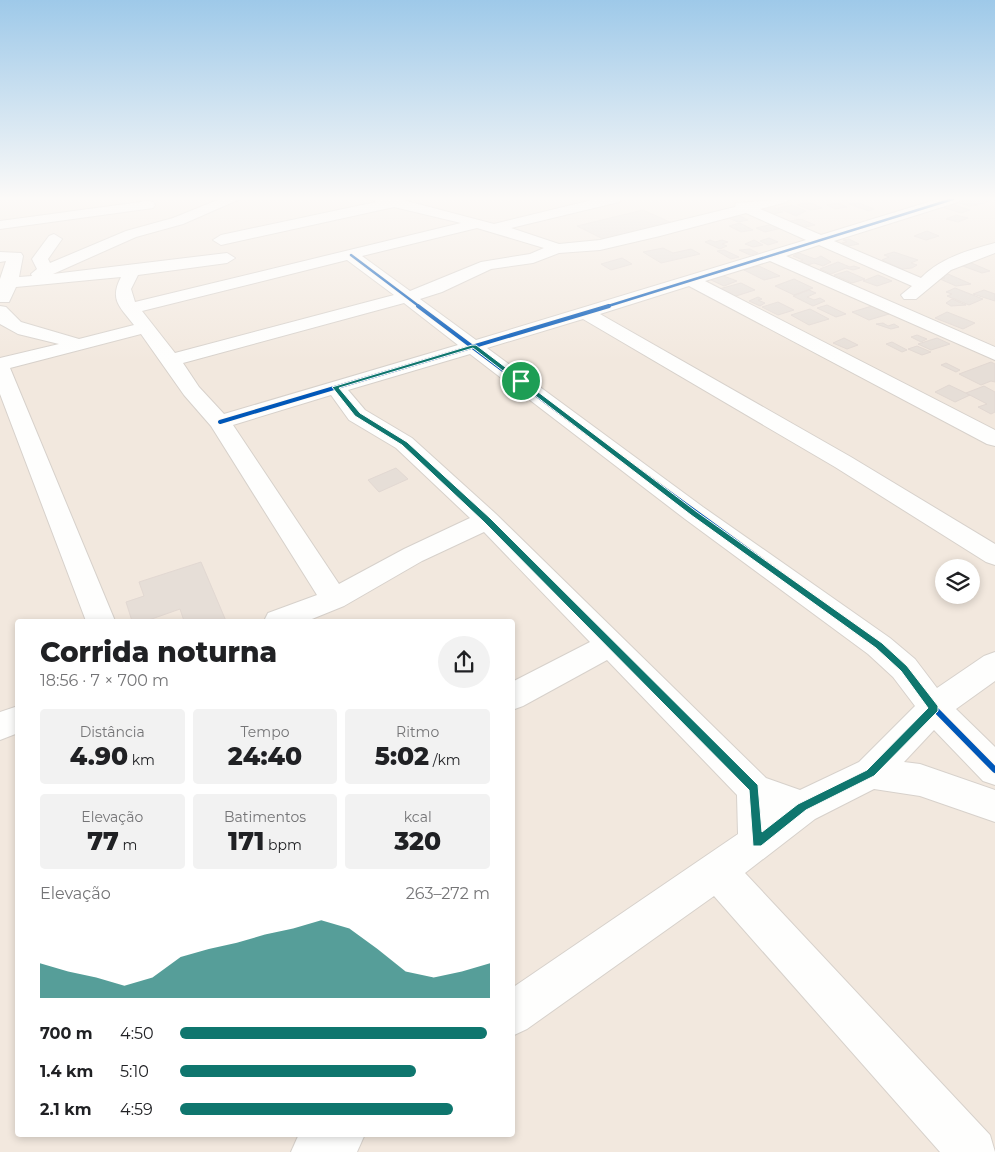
<!DOCTYPE html>
<html lang="pt">
<meta charset="utf-8">
<style>
:root{--surface:#fff;--page:#f2f2f2;--text:#202124;--muted:#757577;--accent:#0f766e}
body{margin:0;font-family:Montserrat,sans-serif;background:var(--page);color:var(--text);height:100vh;display:flex;flex-direction:column;font-size:19px;white-space:nowrap}
*{box-sizing:border-box;margin:0}
p{font-size:16px;color:var(--muted)}
.icon{flex:none;width:28px;height:28px;fill:none;stroke:currentColor;stroke-width:2;stroke-linecap:round;stroke-linejoin:round}
.map{position:relative;flex:1;overflow:hidden}
.drawer{position:absolute;left:15px;top:619px;width:500px;height:518px;display:flex;flex-direction:column;background:var(--surface);border-radius:5px;box-shadow:0 2px 8px #0003}
.drawer>*{flex:none}
.buttons{position:absolute;left:935px;top:559px;display:grid;gap:10px}
.buttons a{display:grid;place-items:center;width:45px;height:45px;border-radius:50%;background:var(--surface);box-shadow:0 2px 8px #0003;font-size:25px}
.pin{position:absolute;display:grid;place-items:center;width:42px;height:42px;color:#fff;margin:-21px;border:2px solid #fff;border-radius:50%;box-shadow:0 1px 5px #0007}
.round{display:grid;place-items:center;flex:none;width:52px;height:52px;border-radius:26px;background:var(--page)}
.head{display:flex;align-items:center;justify-content:space-between;height:85px;padding:0 25px}
h1{font-size:28px;font-weight:800;line-height:38px}
.metrics{display:grid;grid-template-columns:repeat(3,1fr);gap:8px;height:85px;padding:5px 25px}
.metrics div{display:grid;align-content:center;border-radius:5px;background:var(--page);text-align:center}
.metrics b{font-size:25px;font-weight:800}
.metrics small{font-size:14px;font-weight:400}
.metrics p{font-size:14px}
.chart{height:140px;padding:10px 25px}
.chart p{display:flex;justify-content:space-between}
.chart svg{width:100%;height:90px;margin-top:5px;fill:var(--accent);opacity:.7}
ul{padding:0 25px;list-style:none;font-size:16px}
li{display:grid;grid-template-columns:80px 60px 1fr;align-items:center;height:38px}
li i{height:12px;border-radius:6px;background:var(--accent)}
.map>svg:first-child{display:block}
.residential{fill:#f2e8de;fill-rule:evenodd}
.building{fill:#e6ded7;stroke:#e2d8d2}
.lines{fill:none;stroke-linecap:round;stroke-linejoin:round}
.minor-casing{stroke:#d7d1cb;stroke-width:2}
.minor{fill:#fefefd;fill-rule:evenodd}
.cycleway-far3-casing{stroke:#fffaf3;stroke-width:4.5}
.cycleway-far2-casing{stroke:#fffaf3;stroke-width:6}
.cycleway-far1-casing{stroke:#fffaf3;stroke-width:8}
.cycleway-casing{stroke:#fffaf3;stroke-width:9}
.cycleway-far3{stroke:#0057b8;stroke-width:2.5}
.cycleway-far2{stroke:#0057b8;stroke-width:4}
.cycleway-far1{stroke:#0057b8;stroke-width:4.5}
.cycleway{stroke:#0057b8;stroke-width:6}
.route{fill:#0f766e;stroke:#fff;fill-rule:evenodd}
</style>
<div class="map">
<svg width="995" height="1152" viewBox="0 0 995 1152">
<rect width="100%" height="100%" fill="#f9f5f0"/>
<path class="residential" d="M0 199H995V1152H0ZM944 568H971V595H944ZM18 621H512V1134H18Z"/>
<g class="building">
<path d="M965 199H983L990 201 980 204Z"/>
<path d="M966 200 978 205 969 206 957 202Z"/>
<path d="M808 202 822 208 811 210 797 205Z"/>
<path d="M857 202 874 209 869 211 849 204Z"/>
<path d="M838 203 847 207 835 209 827 205Z"/>
<path d="M949 203 970 210 961 213 939 206Z"/>
<path d="M770 205 783 212 772 214 759 207Z"/>
<path d="M792 205 806 211 796 216 778 208Z"/>
<path d="M643 210 672 223 605 240 577 226Z"/>
<path d="M727 214 734 217 738 215 748 220 738 222 721 215Z"/>
<path d="M956 215 968 218 958 222 946 219Z"/>
<path d="M801 219 815 225 800 228 786 222Z"/>
<path d="M740 223 753 230 741 232 729 226Z"/>
<path d="M773 224 782 228 765 232 756 228Z"/>
<path d="M927 231 939 236 926 240 914 236Z"/>
<path d="M769 238 778 242 768 245 760 241Z"/>
<path d="M849 239 859 244 848 246 842 243 847 242 843 240Z"/>
<path d="M710 240 715 242 722 240 728 242 722 244 727 246 720 249 705 242Z"/>
<path d="M754 240 763 245 753 247 745 244Z"/>
<path d="M663 248 673 253 691 249 700 254 661 263 643 252Z"/>
<path d="M750 249 758 253 750 255 739 250Z"/>
<path d="M724 250 739 257 731 259 717 251Z"/>
<path d="M894 252 918 260 911 263 917 265 912 268 902 269 882 260 889 257 884 255Z"/>
<path d="M799 253 815 259 821 256 831 262 823 266 814 263 808 265 798 262 803 260 793 256Z"/>
<path d="M622 258 632 264 611 270 601 264Z"/>
<path d="M838 262 850 267 854 266 860 268 853 270 846 268 831 274 820 269Z"/>
<path d="M969 262 990 271 982 273 960 265Z"/>
<path d="M759 266 780 276 764 280 744 270Z"/>
<path d="M847 271 865 279 852 283 834 275Z"/>
<path d="M948 274 971 284 956 286 940 279 945 278 941 276Z"/>
<path d="M721 275 737 281 724 286 709 279Z"/>
<path d="M878 275 892 281 877 286 863 281Z"/>
<path d="M794 279 813 288 794 295 775 286Z"/>
<path d="M741 283 755 290 733 297 719 289Z"/>
<path d="M955 288 983 299 969 305 947 296 952 294 946 292Z"/>
<path d="M809 290 816 293 807 297 814 300 820 298 825 301 813 306 793 296Z"/>
<path d="M984 290 995 294V301L973 294Z"/>
<path d="M758 297 762 299 758 300 765 303 760 306 749 301Z"/>
<path d="M952 299 966 305 951 306 946 303Z"/>
<path d="M778 302 794 310 778 315 762 307Z"/>
<path d="M827 305 846 314 836 317 817 308Z"/>
<path d="M872 306 889 314 869 320 852 312Z"/>
<path d="M810 309 829 319 809 325 791 315Z"/>
<path d="M947 312 975 323 963 329 935 318Z"/>
<path d="M883 323 888 326 894 324 899 327 891 329 876 324Z"/>
<path d="M917 335 927 339 921 342 911 337Z"/>
<path d="M844 338 858 345 847 349 833 343Z"/>
<path d="M937 338 950 344 931 350 918 344Z"/>
<path d="M892 342 907 350 902 352 886 344Z"/>
<path d="M917 346 931 352 922 355 908 349Z"/>
<path d="M991 362 995 364V382L991 381 981 385 959 374Z"/>
<path d="M946 363 960 370 956 372 941 365Z"/>
<path d="M949 385 970 395 955 402 935 392Z"/>
<path d="M984 386 995 392V412L991 414 978 407 987 404 966 393Z"/>
<path d="M396 468 408 479 379 492 368 480Z"/>
<path d="M201 562 226 621H184L180 609 146 621H132L126 602 144 596 139 582Z"/>
</g>
<g class="lines">
<defs>
<g id="minor">
<path d="M220 199H240L183 224 136 237 53 274 227 253 235 258 227 263 138 275 131 289 135 302 461 223 394 207 221 245 213 240 221 235 376 202 372 199H399L494 224 596 199H621L619 202 511 228 559 244 600 240 735 207 736 203 789 199 787 202 760 209 821 235 938 199H960L958 202 834 241 921 278C940 258 969 250 995 243V253L951 270 916 299H904L901 295 912 286 819 245 786 256 995 347V360L770 261 705 281 995 430V446L987 444 689 286 600 314 851 457 995 544V565L986 562 835 467 583 319 487 348 703 507 890 638 915 659 937 688 984 656 995 652V681L956 709 995 747V785L983 781 934 730 904 762 920 764 995 790V822L920 796 874 789 815 819 745 873 990 1135 995 1152H940L714 896 527 1029 512 1036V988L738 834 737 795 607 660 523 706 512 710V682L590 642 484 532 422 561 344 606 307 621H264L268 613 317 595 211 426 184 395 141 334 10 368 115 621H86L0 394V358L59 344 18 334 0 324V306L6 307 21 322 79 339 134 325C120 307 109 300 121 277L16 287 9 302H0V279L6 261 0 262V252L21 253 23 256 19 277 32 276 31 274 37 269 32 259 49 236 54 234 62 239 48 259 50 263 126 231 173 218ZM746 213 806 240 476 340 420 299 442 292 491 269 533 263 559 253 600 250 660 236ZM477 228 544 248 530 254 481 262 410 291 362 256ZM347 260 394 295 175 353 142 311ZM404 303 458 345 224 414 199 387 183 363ZM470 354 685 519 868 654 893 677 915 706 859 762 800 790 766 778 496 514 412 438 365 410 348 390ZM331 395 349 420 396 448 470 518 404 549 339 584 233 425Z"/>
<path d="M148 201 153 202 155 205 153 208 0 229V221Z"/>
<path d="M18 706V733L0 740V712Z"/>
<path d="M299 1134H365L357 1152H291Z"/>
</g>
</defs>
<use href="#minor" class="minor-casing"/>
<use href="#minor" class="minor"/>
<defs>
<g id="cycleway-far3">
<path d="M351 255 420 307"/>
<path d="M605 307 953 199"/>
</g>
<g id="cycleway-far2">
<path d="M418 306 603 445"/>
<path d="M220 422 609 306"/>
</g>
<path id="cycleway-far1" d="M602 444 848 623"/>
<path id="cycleway" d="M846 622 879 646 904 668 934 708 995 770"/>
</defs>
<use href="#cycleway-far3" class="cycleway-far3-casing"/>
<use href="#cycleway-far2" class="cycleway-far2-casing"/>
<use href="#cycleway-far1" class="cycleway-far1-casing"/>
<use href="#cycleway" class="cycleway-casing"/>
<use href="#cycleway-far3" class="cycleway-far3"/>
<use href="#cycleway-far2" class="cycleway-far2"/>
<use href="#cycleway-far1" class="cycleway-far1"/>
<use href="#cycleway" class="cycleway"/>
</g>
<linearGradient id="sky" x2="0" y2="1"><stop stop-color="#9ec9e9"/><stop offset="0.55" stop-color="#fcfaf8"/><stop offset="1" stop-color="#fcfaf8" stop-opacity="0"/></linearGradient>
<rect width="995" height="361" fill="url(#sky)"/>
<path class="route" d="M472 345H476L697 512 882 643 907 666 938 706V711L874 776 806 810 761 846H753L749 790 484 522 402 445 355 416 332 387ZM473 348 691 515 876 648 901 671 928 708 867 770 798 804 762 832 758 785 490 518 407 442 360 413 339 388Z"/>
</svg>
<div class="buttons">
<a><svg class="icon" aria-label="layers" viewBox="0 0 24 24"><path d="M12 4l9 5-9 5-9-5zM3 14l9 5 9-5"/></svg></a>
</div>
<div class="pin" style="left:521px;top:381px;background:#1e9e55"><svg class="icon" aria-label="arrive" viewBox="0 0 24 24"><path d="M6 21V4h12l-3 4 3 4H6"/></svg></div>
<section class="drawer">
<div class="head"><div><h1>Corrida noturna</h1><p>18:56 · 7 × 700 m</p></div><a class="round"><svg class="icon" aria-label="share" viewBox="0 0 24 24"><path d="M12 15V3M7 8l5-5 5 5M5 13v7h14v-7"/></svg></a></div>
<div class="metrics">
<div><p>Distância</p><b>4.90<small> km</small></b></div>
<div><p>Tempo</p><b>24:40</b></div>
<div><p>Ritmo</p><b>5:02<small> /km</small></b></div>
</div>
<div class="metrics">
<div><p>Elevação</p><b>77<small> m</small></b></div>
<div><p>Batimentos</p><b>171<small> bpm</small></b></div>
<div><p>kcal</p><b>320</b></div>
</div>
<div class="chart"><p><span>Elevação</span>263–272 m</p>
<svg viewBox="0 0 160 44" preserveAspectRatio="none"><path d="M0 44V27L10 31L20 34L30 38L40 34L50 24L60 20L70 17L80 13L90 10L100 6L110 10L120 20L130 31L140 34L150 31L160 27V44z"/></svg>
</div>
<ul>
<li><b>700 m</b>4:50<i style="width:99%"></i></li>
<li><b>1.4 km</b>5:10<i style="width:76%"></i></li>
<li><b>2.1 km</b>4:59<i style="width:88%"></i></li>
</ul>
</section>
</div>
